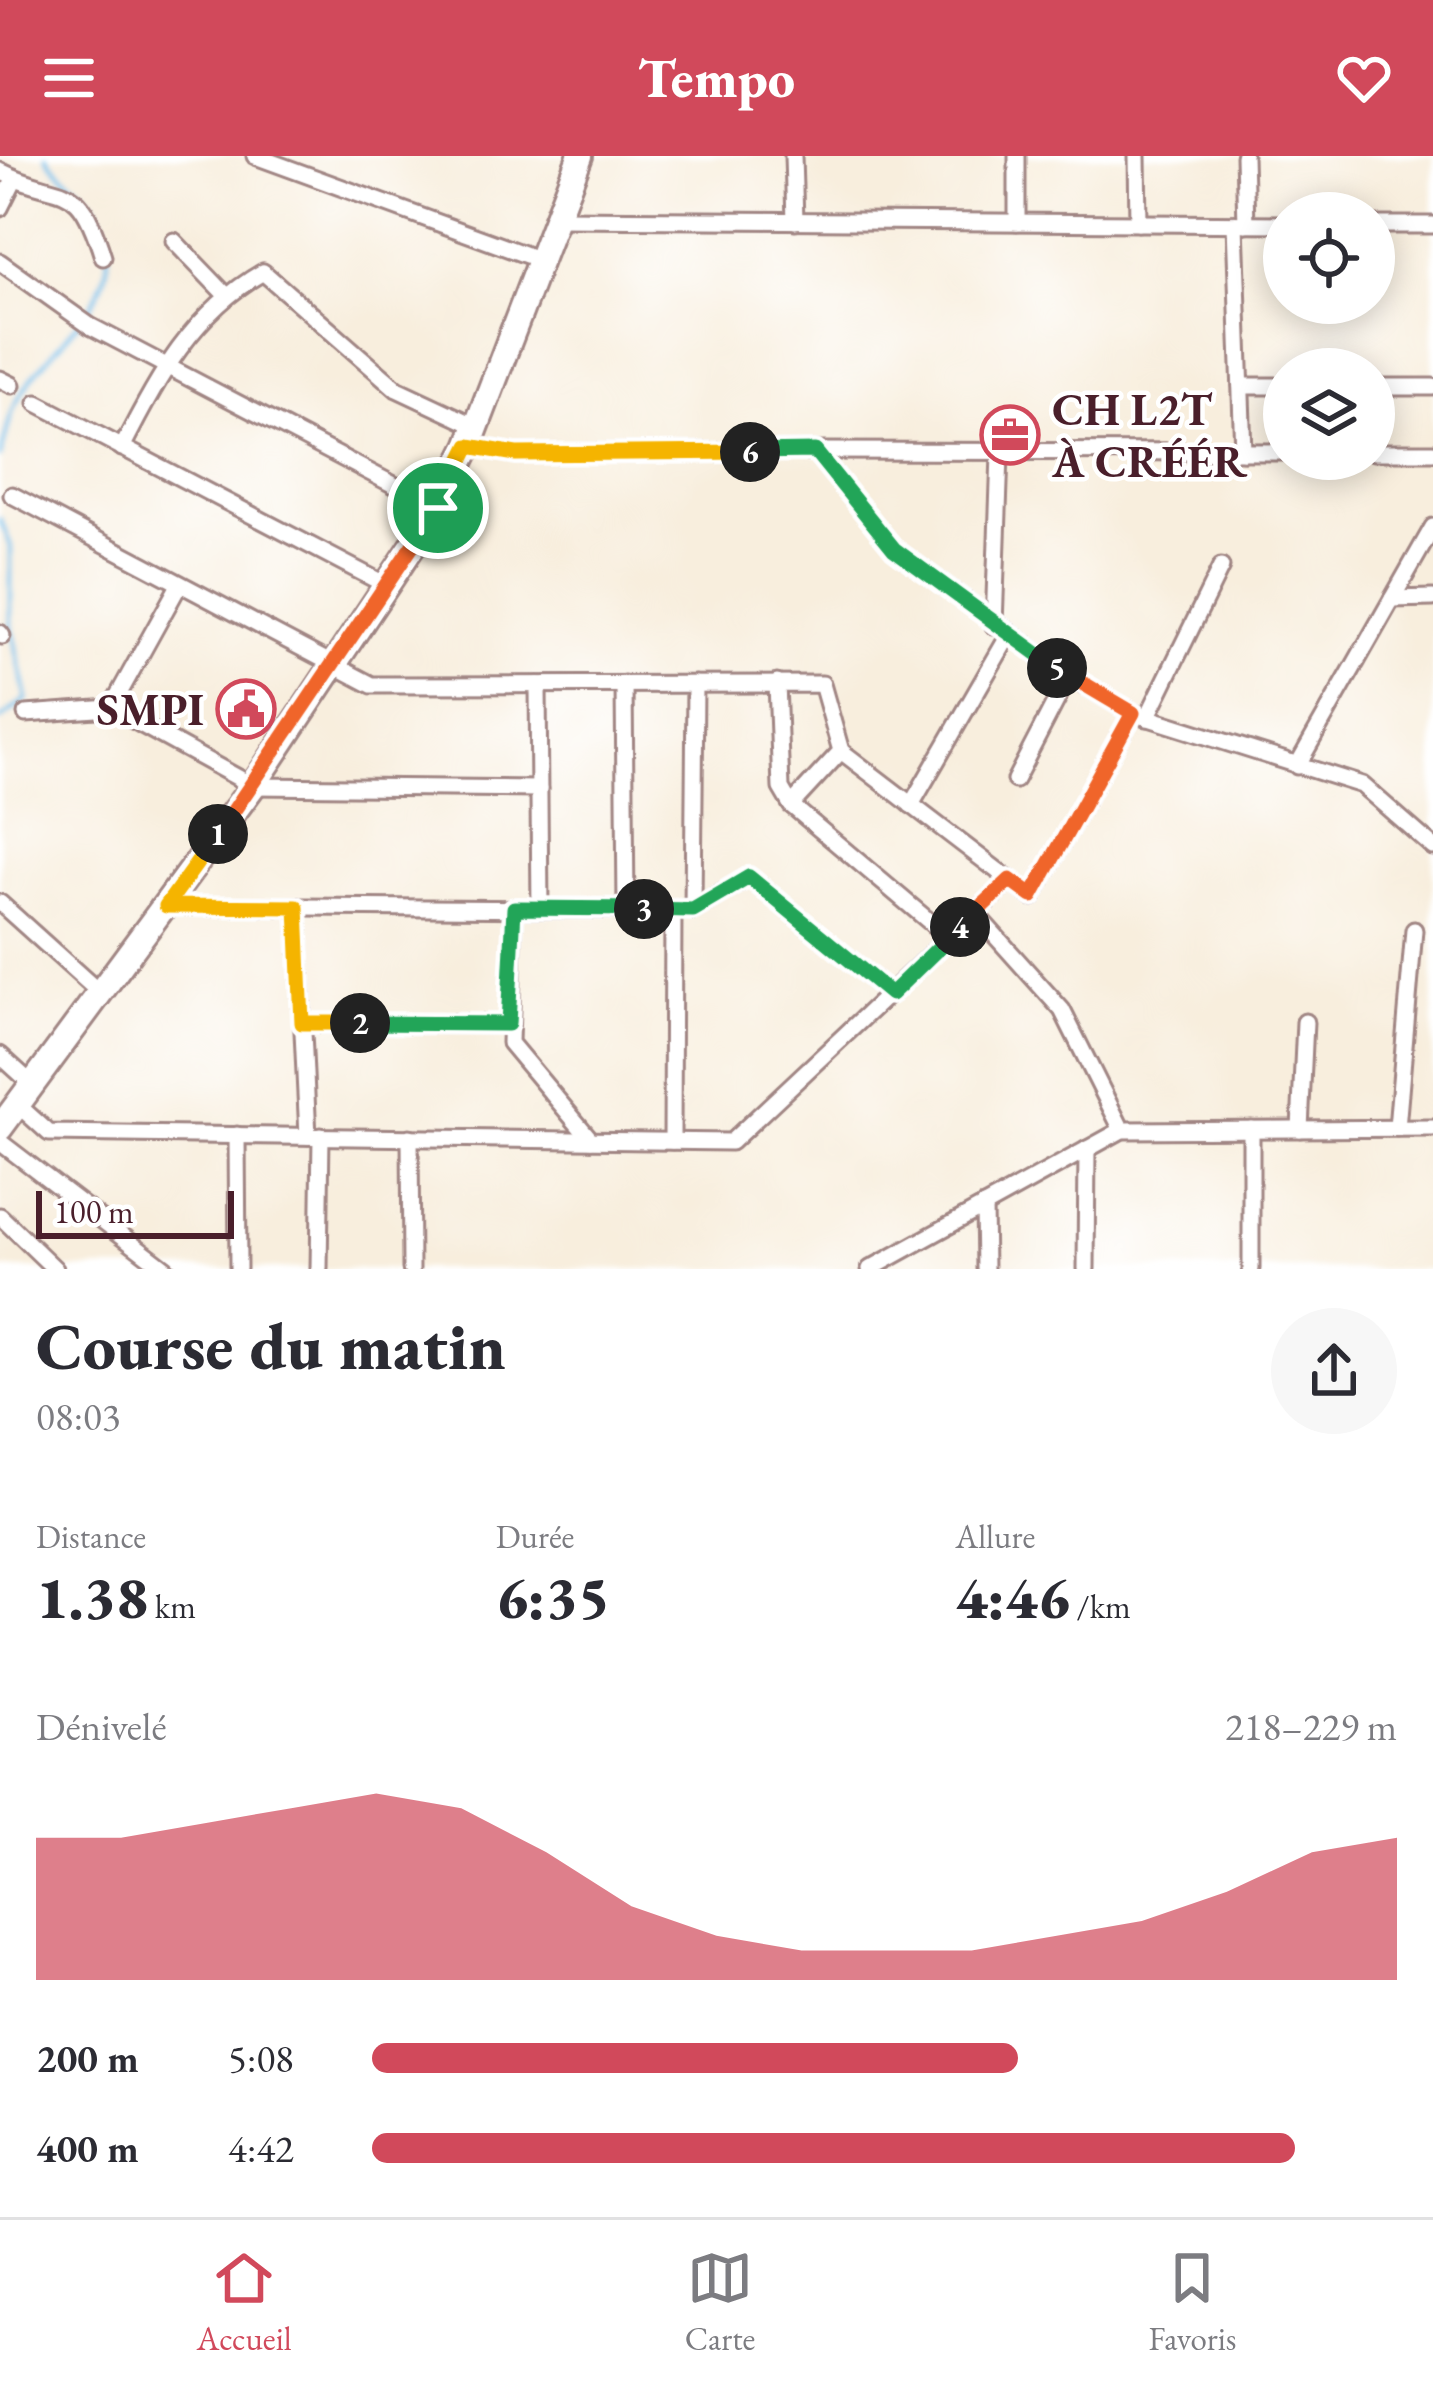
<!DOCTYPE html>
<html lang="fr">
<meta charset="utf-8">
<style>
:root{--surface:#fff;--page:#f7f7f7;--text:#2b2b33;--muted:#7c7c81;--line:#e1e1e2;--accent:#d1495b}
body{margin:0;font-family:"EB Garamond",serif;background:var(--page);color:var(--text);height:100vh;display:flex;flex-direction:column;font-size:45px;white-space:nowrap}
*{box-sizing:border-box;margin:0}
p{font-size:39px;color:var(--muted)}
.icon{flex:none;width:66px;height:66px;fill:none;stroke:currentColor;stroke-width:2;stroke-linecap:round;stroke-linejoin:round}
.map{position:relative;height:1113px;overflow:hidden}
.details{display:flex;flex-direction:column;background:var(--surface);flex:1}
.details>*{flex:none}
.controls{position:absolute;left:1263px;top:36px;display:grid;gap:24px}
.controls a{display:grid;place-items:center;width:132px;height:132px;border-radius:50%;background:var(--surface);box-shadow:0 6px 30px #0003;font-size:60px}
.scale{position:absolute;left:36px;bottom:30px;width:198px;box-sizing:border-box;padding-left:12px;border:6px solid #4a1f2b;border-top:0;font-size:33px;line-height:42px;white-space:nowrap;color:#4a1f2b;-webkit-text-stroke:9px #fff;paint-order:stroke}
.pin{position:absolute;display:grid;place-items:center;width:102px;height:102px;color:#fff;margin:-51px;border:6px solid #fff;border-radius:50%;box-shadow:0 3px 12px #0007}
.km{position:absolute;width:60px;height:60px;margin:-30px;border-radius:50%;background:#222;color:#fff;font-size:33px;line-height:60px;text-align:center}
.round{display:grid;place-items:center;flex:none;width:126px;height:126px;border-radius:63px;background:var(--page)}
.head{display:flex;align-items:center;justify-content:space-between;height:204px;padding:0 36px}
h1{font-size:66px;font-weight:800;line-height:90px}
.metrics{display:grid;grid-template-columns:repeat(3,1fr);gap:18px;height:204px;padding:12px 36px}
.metrics div{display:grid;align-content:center}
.metrics b{font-size:60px;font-weight:800}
.metrics small{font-size:33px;font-weight:400}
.metrics p{font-size:33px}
.chart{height:336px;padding:24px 36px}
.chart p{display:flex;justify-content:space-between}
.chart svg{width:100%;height:216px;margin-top:12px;fill:var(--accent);opacity:.7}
ul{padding:0 36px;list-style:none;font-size:39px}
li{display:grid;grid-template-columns:192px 144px 1fr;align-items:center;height:90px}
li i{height:30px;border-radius:15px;background:var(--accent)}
header{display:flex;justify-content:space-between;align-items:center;height:156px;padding:0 36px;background:var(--accent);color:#fff;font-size:54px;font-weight:800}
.dock{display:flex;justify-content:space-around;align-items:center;height:168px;border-top:3px solid var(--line);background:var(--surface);font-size:33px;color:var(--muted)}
.dock a{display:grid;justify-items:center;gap:6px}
.dock .current{color:var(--accent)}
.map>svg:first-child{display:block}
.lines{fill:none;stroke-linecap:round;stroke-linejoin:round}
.stream{stroke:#70beea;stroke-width:4.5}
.street-casing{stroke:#a18684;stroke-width:21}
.primary-casing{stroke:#a18684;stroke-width:30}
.street{stroke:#fff;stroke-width:15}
.primary{stroke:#fff;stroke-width:24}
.split-1-casing{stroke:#fff;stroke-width:24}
.split-2-casing{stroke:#fff;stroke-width:24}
.split-3-casing{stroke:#fff;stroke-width:24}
.split-4-casing{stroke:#fff;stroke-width:24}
.split-5-casing{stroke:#fff;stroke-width:24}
.split-6-casing{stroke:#fff;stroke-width:24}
.split-7-casing{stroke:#fff;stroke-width:24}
.split-1{stroke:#f0652b;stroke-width:15}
.split-2{stroke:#f5b400;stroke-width:15}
.split-3{stroke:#22a559;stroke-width:15}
.split-4{stroke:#22a559;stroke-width:15}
.split-5{stroke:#f0652b;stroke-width:15}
.split-6{stroke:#22a559;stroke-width:15}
.split-7{stroke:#f5b400;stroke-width:15}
.labels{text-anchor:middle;stroke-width:9;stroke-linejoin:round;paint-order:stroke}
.poi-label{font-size:45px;font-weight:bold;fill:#4a1f2b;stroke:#fff;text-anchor:start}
</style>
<header><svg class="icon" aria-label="menu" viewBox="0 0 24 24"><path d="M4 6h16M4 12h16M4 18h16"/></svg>Tempo<svg class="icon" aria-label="heart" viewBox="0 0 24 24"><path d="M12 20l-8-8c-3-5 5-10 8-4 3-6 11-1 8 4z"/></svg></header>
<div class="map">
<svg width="1433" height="1113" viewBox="0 0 1433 1113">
<rect width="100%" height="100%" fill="#fff"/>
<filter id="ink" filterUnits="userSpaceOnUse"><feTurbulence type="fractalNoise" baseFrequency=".00833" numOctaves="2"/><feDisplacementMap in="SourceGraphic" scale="24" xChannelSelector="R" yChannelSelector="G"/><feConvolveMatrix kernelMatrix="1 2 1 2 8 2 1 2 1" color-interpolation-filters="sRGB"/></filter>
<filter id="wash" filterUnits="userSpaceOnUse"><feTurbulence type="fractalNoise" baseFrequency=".004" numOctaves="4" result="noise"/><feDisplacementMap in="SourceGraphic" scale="48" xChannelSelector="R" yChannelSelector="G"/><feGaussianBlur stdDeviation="2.7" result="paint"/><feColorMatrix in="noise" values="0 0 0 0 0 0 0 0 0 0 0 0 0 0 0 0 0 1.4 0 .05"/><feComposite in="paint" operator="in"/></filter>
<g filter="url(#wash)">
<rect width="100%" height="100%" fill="#f8eedd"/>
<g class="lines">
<g class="stream">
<path d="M0 301C6 284 8 263 16 247 49 183 140 138 97 54 86 32 59 21 47 0"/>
<path d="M0 363 11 390V468L27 543 0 564"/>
</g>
</g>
</g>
<g filter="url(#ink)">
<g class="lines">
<defs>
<g id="street">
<path d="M255 0 540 104"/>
<path d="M793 0 795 65"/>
<path d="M1017 0V66"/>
<path d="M1137 0 1138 67"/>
<path d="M1244 0 1246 68"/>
<path d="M0 15C64 47 77 16 103 101"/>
<path d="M0 52 15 22"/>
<path d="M556 63 1284 68"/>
<path d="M1235 68 1243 296"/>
<path d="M1374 69H1433"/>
<path d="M174 85 226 139"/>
<path d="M0 106 90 170 438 352"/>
<path d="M0 223 12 229"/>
<path d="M1241 230H1284"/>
<path d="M1374 231H1433"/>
<path d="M37 247 388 430"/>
<path d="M469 290 516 298 815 295 894 393 1069 520 1133 557 1362 629 1433 691"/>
<path d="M122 292C157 222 193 156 263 116L397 233 476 270"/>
<path d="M815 295 1284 296"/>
<path d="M1374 296H1433"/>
<path d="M12 339 372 529 822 528 841 595 791 649"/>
<path d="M1392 443 1433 442"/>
<path d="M994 470 1000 298"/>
<path d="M0 477 2 480"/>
<path d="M777 527 781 632 791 649 949 782"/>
<path d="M624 528 626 753"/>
<path d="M538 529 540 753"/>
<path d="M111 552 179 429"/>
<path d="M26 558 111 552 253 630 539 633"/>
<path d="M1147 562 1221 411"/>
<path d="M841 595 1032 741 1133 557"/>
<path d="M1297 610 1433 371"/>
<path d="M1015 624 1069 520"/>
<path d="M911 649 1009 479"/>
<path d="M0 747 101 838"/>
<path d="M165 750 693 754 749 721 891 838"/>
<path d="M297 751 308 980"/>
<path d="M514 752 510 887 591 984"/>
<path d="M693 754 695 528"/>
<path d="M975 757 1062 854 1122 974"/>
<path d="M303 867 508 868"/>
<path d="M0 899 33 929"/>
<path d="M18 949 49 977 731 986 1010 724"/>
<path d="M1397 972 1414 774"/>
<path d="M1251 973V1113"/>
<path d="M1300 973 1305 866"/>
<path d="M237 979 238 1113"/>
<path d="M410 981 411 1113"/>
<path d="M672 985 673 754"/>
<path d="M0 986 166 1113"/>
<path d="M984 1050 985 1113"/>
<path d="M0 1060 55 1113"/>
<path d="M319 1113 321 980"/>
<path d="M870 1113 1122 974 1433 972"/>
<path d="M1086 1113 1087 993"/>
</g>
<path id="primary" d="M0 972 253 630 438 352 469 290 580 0"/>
</defs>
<use href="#street" class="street-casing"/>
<use href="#primary" class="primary-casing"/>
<use href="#street" class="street"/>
<use href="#primary" class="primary"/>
</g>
</g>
<g class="lines" filter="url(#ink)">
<defs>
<path id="split-1" d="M218 678 438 352"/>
<path id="split-2" d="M218 678 166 750 297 751 302 867H360"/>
<path id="split-3" d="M360 867 508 868 514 752 644 753"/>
<path id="split-4" d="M644 753 693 754 749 721 891 838 960 771"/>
<path id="split-5" d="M960 771 1010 724 1032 740 1133 557 1057 512"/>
<path id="split-6" d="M750 296 815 295 894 393 1057 512"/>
<path id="split-7" d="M438 352 469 290 516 298 750 296"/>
</defs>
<use href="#split-1" class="split-1-casing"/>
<use href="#split-2" class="split-2-casing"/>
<use href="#split-3" class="split-3-casing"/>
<use href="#split-4" class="split-4-casing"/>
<use href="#split-5" class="split-5-casing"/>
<use href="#split-6" class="split-6-casing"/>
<use href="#split-7" class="split-7-casing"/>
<use href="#split-1" class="split-1"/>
<use href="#split-2" class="split-2"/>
<use href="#split-3" class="split-3"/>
<use href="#split-4" class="split-4"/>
<use href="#split-5" class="split-5"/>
<use href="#split-6" class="split-6"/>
<use href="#split-7" class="split-7"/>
</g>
<defs>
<symbol id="office-ring" viewBox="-11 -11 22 22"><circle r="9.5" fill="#fff" stroke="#d1495b" stroke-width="1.5"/><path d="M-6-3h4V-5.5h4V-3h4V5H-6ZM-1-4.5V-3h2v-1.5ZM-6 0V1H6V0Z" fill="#d1495b"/></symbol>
<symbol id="civic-ring" viewBox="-11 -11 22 22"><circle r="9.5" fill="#fff" stroke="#d1495b" stroke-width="1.5"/><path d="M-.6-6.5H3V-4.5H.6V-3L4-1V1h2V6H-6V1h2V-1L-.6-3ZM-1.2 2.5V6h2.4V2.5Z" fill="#d1495b"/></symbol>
</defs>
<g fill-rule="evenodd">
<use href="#office-ring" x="977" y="246" width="66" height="66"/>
<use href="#civic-ring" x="213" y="520" width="66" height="66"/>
</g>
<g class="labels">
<g class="poi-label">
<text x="1052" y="269">CH L2T<tspan x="1052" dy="52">À CRÉÉR</tspan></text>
<text x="204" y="569" text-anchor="end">SMPI</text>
</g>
</g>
</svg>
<div class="controls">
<a><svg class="icon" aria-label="locate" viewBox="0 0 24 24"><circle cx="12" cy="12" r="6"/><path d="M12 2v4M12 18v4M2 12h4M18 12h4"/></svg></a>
<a><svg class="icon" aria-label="layers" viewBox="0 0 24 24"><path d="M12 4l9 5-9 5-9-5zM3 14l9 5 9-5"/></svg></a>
</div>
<div class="scale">100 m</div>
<div class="pin" style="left:438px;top:352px;background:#1e9e55"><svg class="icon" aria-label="arrive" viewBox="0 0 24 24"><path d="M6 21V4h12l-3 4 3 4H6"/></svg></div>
<b class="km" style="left:218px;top:678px">1</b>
<b class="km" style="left:360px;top:867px">2</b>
<b class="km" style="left:644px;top:753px">3</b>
<b class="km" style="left:960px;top:771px">4</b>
<b class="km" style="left:1057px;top:512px">5</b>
<b class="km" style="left:750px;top:296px">6</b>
</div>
<section class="details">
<div class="head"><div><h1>Course du matin</h1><p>08:03</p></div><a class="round"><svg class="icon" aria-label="share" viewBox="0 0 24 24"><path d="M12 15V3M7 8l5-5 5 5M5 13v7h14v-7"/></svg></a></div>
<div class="metrics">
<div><p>Distance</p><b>1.38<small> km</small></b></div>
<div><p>Durée</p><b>6:35</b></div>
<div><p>Allure</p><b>4:46<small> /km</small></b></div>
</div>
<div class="chart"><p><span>Dénivelé</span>218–229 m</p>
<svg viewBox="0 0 160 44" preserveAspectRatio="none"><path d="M0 44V15L10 15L20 12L30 9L40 6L50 9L60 18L70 29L80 35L90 38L100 38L110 38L120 35L130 32L140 26L150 18L160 15V44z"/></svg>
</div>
<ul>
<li><b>200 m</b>5:08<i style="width:63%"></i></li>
<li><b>400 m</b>4:42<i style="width:90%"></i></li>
</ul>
</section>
<nav class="dock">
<a class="current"><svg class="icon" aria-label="home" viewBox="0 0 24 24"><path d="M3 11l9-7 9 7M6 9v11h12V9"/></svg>Accueil</a>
<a><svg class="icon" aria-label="map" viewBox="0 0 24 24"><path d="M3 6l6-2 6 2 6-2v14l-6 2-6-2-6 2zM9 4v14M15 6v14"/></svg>Carte</a>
<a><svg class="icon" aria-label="saved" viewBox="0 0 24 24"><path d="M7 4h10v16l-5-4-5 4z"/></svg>Favoris</a>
</nav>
